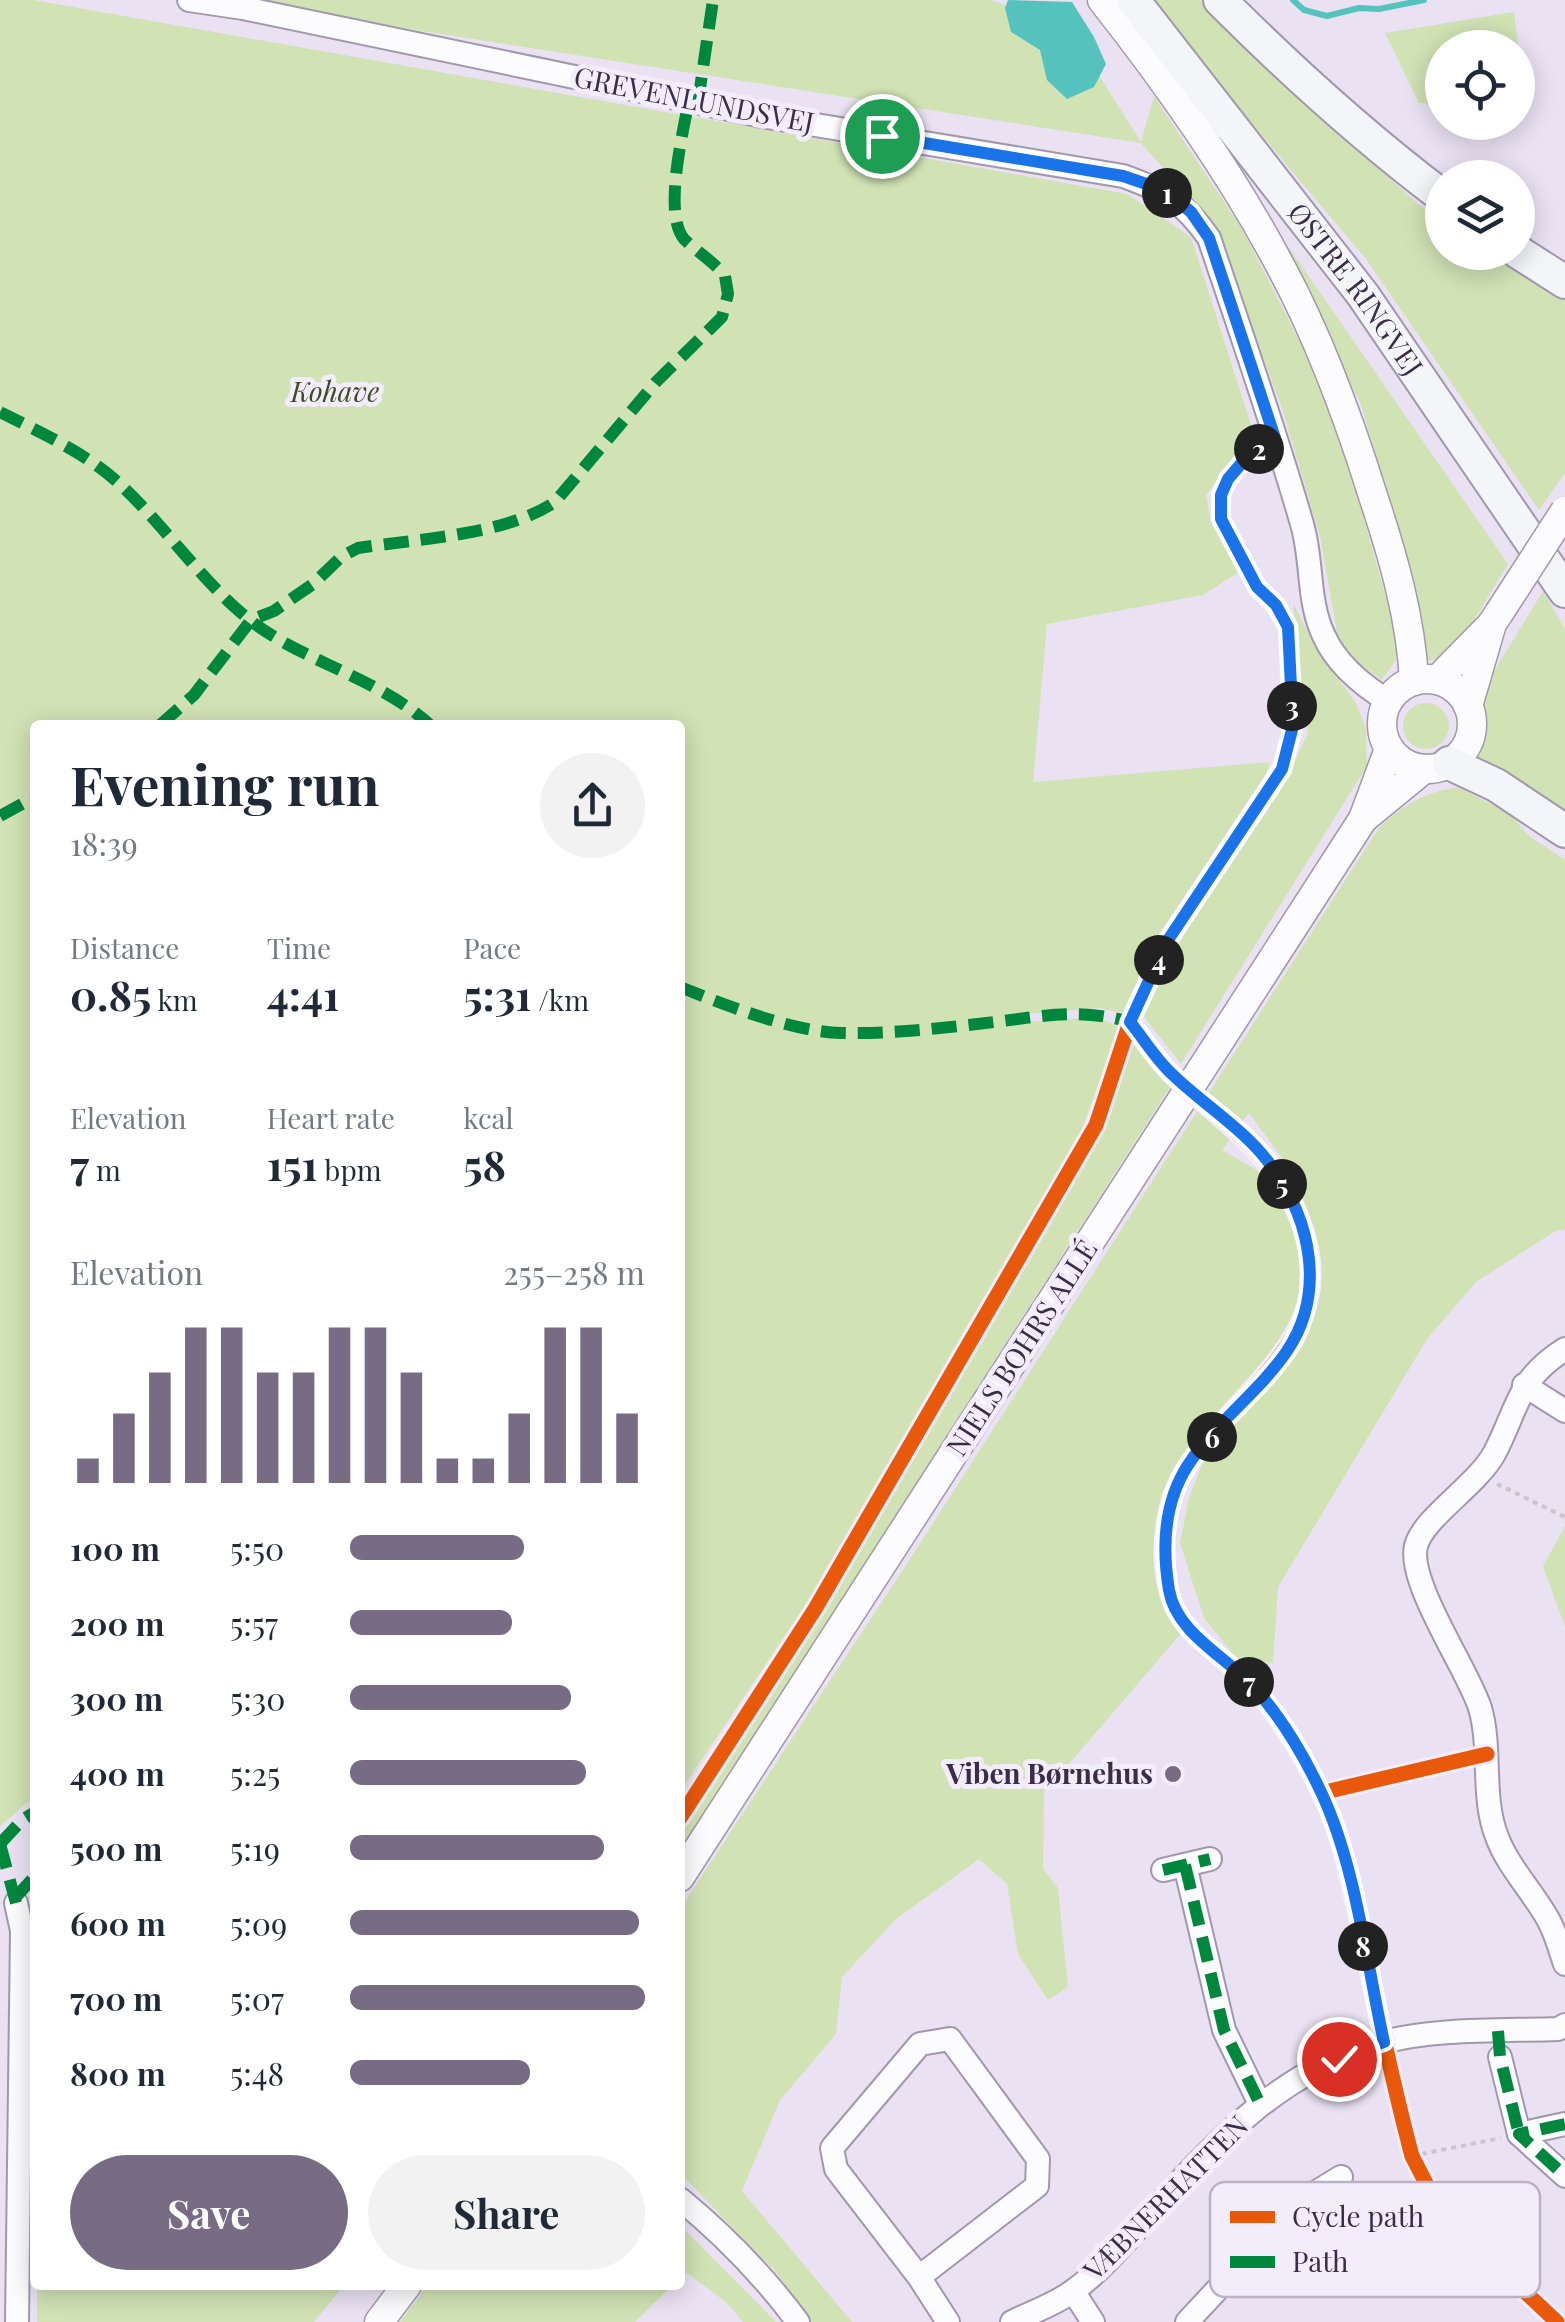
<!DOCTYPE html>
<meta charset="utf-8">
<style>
:root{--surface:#fff;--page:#f2f2f3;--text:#1f2937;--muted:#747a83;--accent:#786c85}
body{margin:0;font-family:"Playfair Display",serif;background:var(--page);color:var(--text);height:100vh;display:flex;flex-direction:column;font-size:38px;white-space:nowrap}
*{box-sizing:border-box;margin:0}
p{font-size:32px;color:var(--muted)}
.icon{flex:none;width:55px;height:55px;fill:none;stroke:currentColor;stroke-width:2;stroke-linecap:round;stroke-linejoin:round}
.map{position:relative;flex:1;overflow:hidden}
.panel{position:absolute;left:30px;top:720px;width:655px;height:1570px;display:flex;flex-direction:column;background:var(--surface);border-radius:10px;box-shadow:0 5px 25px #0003}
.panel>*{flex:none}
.controls{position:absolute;left:1425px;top:30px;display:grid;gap:20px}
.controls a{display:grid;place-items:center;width:110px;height:110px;border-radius:50%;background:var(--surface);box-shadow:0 5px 25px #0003;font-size:50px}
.pin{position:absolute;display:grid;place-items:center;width:85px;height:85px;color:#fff;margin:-42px;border:5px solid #fff;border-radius:50%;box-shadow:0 2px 10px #0007}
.km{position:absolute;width:50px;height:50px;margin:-25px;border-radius:50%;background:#222;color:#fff;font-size:28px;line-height:50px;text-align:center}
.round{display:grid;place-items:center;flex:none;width:105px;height:105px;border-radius:52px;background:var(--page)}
.head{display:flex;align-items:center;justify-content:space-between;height:170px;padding:0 40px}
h1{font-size:55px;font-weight:700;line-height:75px}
.stats{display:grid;grid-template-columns:repeat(3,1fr);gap:15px;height:170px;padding:10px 40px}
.stats div{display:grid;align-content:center}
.stats b{font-size:42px;font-weight:700}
.stats small{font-size:28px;font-weight:400}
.stats p{font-size:28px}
.chart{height:280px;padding:20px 40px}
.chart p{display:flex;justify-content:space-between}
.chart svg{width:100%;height:180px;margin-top:10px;stroke:var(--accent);stroke-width:6}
.button{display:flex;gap:20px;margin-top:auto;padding:20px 40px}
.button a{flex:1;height:115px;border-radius:60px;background:var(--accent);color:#fff;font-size:40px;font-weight:700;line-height:115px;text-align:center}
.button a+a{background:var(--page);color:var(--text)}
ul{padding:0 40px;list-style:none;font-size:32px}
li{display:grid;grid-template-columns:160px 120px 1fr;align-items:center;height:75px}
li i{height:25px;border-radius:12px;background:var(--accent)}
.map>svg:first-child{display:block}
.green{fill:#d1e2b5}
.water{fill:#56c2be}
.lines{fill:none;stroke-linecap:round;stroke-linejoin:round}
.stream{stroke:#56c2be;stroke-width:6}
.service-casing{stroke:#a298ad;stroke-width:15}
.minor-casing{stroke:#a298ad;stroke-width:26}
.tertiary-casing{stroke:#a298ad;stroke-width:31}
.secondary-casing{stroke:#a298ad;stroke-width:36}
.path{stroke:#c9c4ce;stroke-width:4;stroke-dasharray:5 5;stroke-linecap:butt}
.service{stroke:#fcfbfd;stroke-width:11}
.minor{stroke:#fcfbfd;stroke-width:22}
.tertiary{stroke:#fcfbfd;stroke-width:28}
.secondary{stroke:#f4f5f9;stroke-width:32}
.tertiary-bridge-casing{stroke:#a298ad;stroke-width:31;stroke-linecap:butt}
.tertiary-bridge{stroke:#fcfbfd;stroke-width:28}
.quiet{stroke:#00873e;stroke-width:12;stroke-dasharray:25 12;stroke-linecap:butt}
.cycleway-casing{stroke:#f2ecfb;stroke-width:21}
.cycleway{stroke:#e8590c;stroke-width:15}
.route-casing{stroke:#fff;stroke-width:20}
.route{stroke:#1a73e8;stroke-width:12}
.poi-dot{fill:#786c85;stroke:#f2ecfb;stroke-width:4}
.labels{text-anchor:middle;stroke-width:10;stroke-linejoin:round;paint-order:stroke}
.street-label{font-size:28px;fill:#3b2c4a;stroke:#f2ecfb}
.park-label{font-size:28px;font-style:italic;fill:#3e4e21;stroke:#f2ecfb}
.poi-label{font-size:28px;font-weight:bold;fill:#3b2c4a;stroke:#f2ecfb;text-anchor:end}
.key{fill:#f2ecfb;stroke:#bbb2c6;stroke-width:2.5}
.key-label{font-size:28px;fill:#3b2c4a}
</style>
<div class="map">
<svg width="1565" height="2322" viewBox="0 0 1565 2322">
<rect width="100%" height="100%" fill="#eae2f3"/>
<g class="green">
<path d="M0 0H34L1127 194 1191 237 1254 434 1206 495 1211 521 1239 572 1203 595 1047 624 1033 782 1270 762 1264 779 1157 941 1124 1013 1099 1008 1013 1015V1023L1096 1017 1120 1027 1082 1129 945 1371 821 1582 680 1792V725H35V1796L0 1826Z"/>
<path d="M270 0H990L1067 25 1141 142 1154 96 1242 229 1318 377 1356 491 1396 633V660L1382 680 1340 649 1320 536 1282 408 1219 240 1192 200 1141 143 268 7 272 1Z"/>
<path d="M1148 0H1200L1232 34 1418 204 1442 220V252L1492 253 1565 295V473L1539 510 1366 259Z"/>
<path d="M1514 12 1526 108 1518 107V48H1442V104L1419 103 1385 33Z"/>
<path d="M1229 161 1508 564 1451 658 1425 661 1416 586 1360 402 1311 305Z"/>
<path d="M1543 591 1565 629V814L1473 754 1490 678Z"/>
<path d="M1293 603 1316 649 1356 703 1366 728 1367 766 1181 1064 1142 1014 1165 963 1281 790 1308 733Z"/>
<circle cx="1426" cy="726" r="23"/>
<path d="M1458 787 1510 814 1528 835 1565 860V1230H1557L1476 1282 1427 1339 1278 1587 1273 1663 1238 1660 1204 1618 1180 1543 1189 1497 1203 1462 1304 1344 1321 1289 1315 1229 1291 1170 1249 1113 1222 1150 1260 1172 1282 1208 1290 1214 1301 1244 1303 1273 1297 1313 1282 1346 1186 1462 1169 1491 1159 1530 1161 1576 1168 1608 1183 1631 1044 1793 1043 1869 1058 1888 1068 1987 1048 2000 1018 1954 1007 1884 979 1859 896 1919 842 1977 836 2034 780 2100 742 2191 852 2322H810L776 2272 680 2173 682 1906 910 1559 1378 829C1403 805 1423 793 1458 787Z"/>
<path d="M1132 1041 1170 1087 680 1851V1829L849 1568 1102 1126Z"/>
<path d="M1565 1526V1627L1543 1566Z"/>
<path d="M680 2225 776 2322H743L727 2303 687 2273 680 2279Z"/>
<path d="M37 2285H344L314 2322H37Z"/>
<path d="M428 2285H673L635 2322H400Z"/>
</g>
<path class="water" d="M1008 0 1072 2 1094 37 1106 64 1094 87 1067 99 1047 80 1040 50 1011 32 1005 8Z"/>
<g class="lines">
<path class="stream" d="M1293 0 1304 10 1327 16 1359 8 1379 9 1424 0"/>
<defs>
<path id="service" d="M1257 587C1218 513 1196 493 1275 437"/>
<g id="minor">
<path d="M189 0 243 8 762 116 1123 176C1165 191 1183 201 1209 238 1241 333 1274 427 1302 524 1313 561 1307 601 1324 636 1337 665 1362 685 1388 701"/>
<path d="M1565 1349C1516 1380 1519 1407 1494 1454 1476 1486 1423 1518 1416 1546 1407 1582 1468 1670 1480 1708 1492 1749 1481 1797 1497 1837 1508 1867 1534 1893 1549 1921 1556 1934 1560 1950 1565 1964"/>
<path d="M1524 1385 1565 1411"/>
<path d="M1185 1865 1224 2030 1260 2104"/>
<path d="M1163 1870 1210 1859"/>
<path d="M16 1903 22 1931 17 2322"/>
<path d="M1500 2057 1519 2134"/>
<path d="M1565 2124 1519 2134 1565 2176"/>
<path d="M680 2199C725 2236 763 2275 798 2322"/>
<path d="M919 2277 1037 2186 1038 2159 950 2039 920 2044 832 2148 836 2169 919 2277 948 2322"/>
<path d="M1073 2291 1093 2322"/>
<path d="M1012 2322C1032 2312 1056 2304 1073 2291 1103 2270 1129 2237 1154 2210 1218 2138 1287 2067 1384 2042 1436 2028 1504 2031 1558 2029L1565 2025"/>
<path d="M1187 2322 1297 2204 1341 2177"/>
</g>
<g id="tertiary">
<path d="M1102 0C1169 85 1233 175 1283 271 1321 342 1349 419 1373 496 1393 556 1411 618 1414 681"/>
<circle cx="1427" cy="724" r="45"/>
<path d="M1437 680 1491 625 1499 613"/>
<path d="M1468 706 1491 627"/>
<path d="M1363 819 1424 769"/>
<path d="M680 1877 1363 819 1389 749"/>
<path d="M379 2322 407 2285"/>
</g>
<g id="secondary">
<path id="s1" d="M1133 0 1363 295 1565 591"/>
<path d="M1220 0C1290 70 1364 137 1442 196"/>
<path d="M1518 252 1565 282"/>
<path d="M1449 763 1496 785 1565 831"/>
</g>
</defs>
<use href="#service" class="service-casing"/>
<use href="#minor" class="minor-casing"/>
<use href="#tertiary" class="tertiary-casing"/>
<use href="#secondary" class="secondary-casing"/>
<g class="path">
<path d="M1497 1484 1565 1517"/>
<path d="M1412 2156 1501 2138"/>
</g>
<use href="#service" class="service"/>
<use href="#minor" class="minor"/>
<use href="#tertiary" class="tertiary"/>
<use href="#secondary" class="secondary"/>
<defs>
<path id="tertiary-bridge" d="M1499 613 1565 511"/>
</defs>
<use href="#tertiary-bridge" class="tertiary-bridge-casing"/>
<use href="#tertiary-bridge" class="tertiary-bridge"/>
<g class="quiet">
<path d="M698 102 713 0"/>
<path d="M0 412C43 434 89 454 124 488 167 529 204 584 251 621 306 663 379 678 430 725"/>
<path d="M160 725 194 695 251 620 274 611 313 584 341 557 358 548C417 539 506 535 555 502L656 382 722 317 728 294 725 276C713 261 697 252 684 239 663 214 683 132 689 100"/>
<path d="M0 816 35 797"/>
<path d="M680 987C725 1005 793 1032 841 1033 892 1034 944 1028 994 1022 1044 1016 1080 1008 1130 1022"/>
<path d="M0 1844 16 1903"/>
<path d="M0 1844 22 1820 35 1812"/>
<path d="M1185 1865 1224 2030 1260 2104"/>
<path d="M1163 1870 1210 1859"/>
<path d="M15 1898 35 1876"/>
<path d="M1498 2031 1500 2057 1519 2134"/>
<path d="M1565 2124 1519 2134 1565 2176"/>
</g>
<defs>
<g id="cycleway">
<path d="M1130 1022C1144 1039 1156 1059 1172 1075 1212 1113 1260 1144 1287 1193 1359 1325 1253 1371 1189 1464 1164 1499 1158 1554 1170 1595 1182 1637 1228 1657 1255 1689 1280 1719 1302 1755 1320 1790 1344 1837 1352 1892 1363 1942 1378 2014 1393 2085 1412 2156L1429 2189 1461 2232 1557 2322"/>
<path d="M1321 1793 1487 1754"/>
<path d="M680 1818 815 1609 1096 1125 1130 1022 1166 943 1282 769 1293 727 1288 627 1275 605 1257 587"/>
</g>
</defs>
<use href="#cycleway" class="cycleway-casing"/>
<use href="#cycleway" class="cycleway"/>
</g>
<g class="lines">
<defs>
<path id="route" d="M882 136 1123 176 1164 190 1191 212 1209 238 1275 438 1246 458 1228 479 1221 495V519L1257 587 1276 605 1288 627 1293 726 1282 769 1166 943 1130 1022C1144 1039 1156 1060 1173 1075 1204 1105 1247 1131 1272 1167 1311 1221 1326 1293 1287 1351 1259 1392 1215 1423 1188 1465 1164 1502 1162 1548 1169 1590 1176 1632 1223 1655 1251 1684 1279 1714 1304 1756 1321 1792 1356 1866 1366 1961 1384 2042L1339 2059"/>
</defs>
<use href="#route" class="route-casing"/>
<use href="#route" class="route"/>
</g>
<circle class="poi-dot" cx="1173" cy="1774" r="10"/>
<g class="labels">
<g class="street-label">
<text transform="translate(694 100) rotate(11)" y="10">GREVENLUNDSVEJ</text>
<text dy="10" stroke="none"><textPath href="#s1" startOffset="365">ØSTRE RINGVEJ</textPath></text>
<text transform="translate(1022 1348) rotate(-57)" y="10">NIELS BOHRS ALLÉ</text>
<text transform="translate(1166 2198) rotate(-45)" y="10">VÆBNERHATTEN</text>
</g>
<g class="park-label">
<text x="335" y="402">Kohave</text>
</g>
<g class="poi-label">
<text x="1153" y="1784">Viben Børnehus</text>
</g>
</g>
<rect x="1210" y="2182" width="330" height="115" rx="15" class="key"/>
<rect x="1230" y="2211" width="45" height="12" fill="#e8590c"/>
<rect x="1230" y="2256" width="45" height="12" fill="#00873e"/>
<g class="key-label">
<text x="1292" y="2227">Cycle path</text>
<text x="1292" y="2272">Path</text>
</g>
</svg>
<div class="controls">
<a><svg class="icon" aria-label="locate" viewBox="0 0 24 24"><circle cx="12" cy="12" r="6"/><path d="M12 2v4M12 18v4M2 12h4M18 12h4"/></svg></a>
<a><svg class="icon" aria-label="layers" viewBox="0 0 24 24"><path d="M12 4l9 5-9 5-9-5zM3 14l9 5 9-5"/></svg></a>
</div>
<div class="pin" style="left:882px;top:136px;background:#1e9e55"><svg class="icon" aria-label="arrive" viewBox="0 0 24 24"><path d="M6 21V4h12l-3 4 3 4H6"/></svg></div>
<div class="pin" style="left:1339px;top:2059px;background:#d93025"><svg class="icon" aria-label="check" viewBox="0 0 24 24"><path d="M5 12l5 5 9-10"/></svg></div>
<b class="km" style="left:1167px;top:193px">1</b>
<b class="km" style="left:1259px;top:449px">2</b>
<b class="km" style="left:1292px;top:706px">3</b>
<b class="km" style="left:1159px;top:960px">4</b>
<b class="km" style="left:1282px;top:1184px">5</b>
<b class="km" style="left:1212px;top:1437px">6</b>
<b class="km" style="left:1249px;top:1682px">7</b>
<b class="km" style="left:1363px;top:1946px">8</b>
<section class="panel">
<div class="head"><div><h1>Evening run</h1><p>18:39</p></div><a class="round"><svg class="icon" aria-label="share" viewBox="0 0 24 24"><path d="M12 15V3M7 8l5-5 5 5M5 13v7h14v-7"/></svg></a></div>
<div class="stats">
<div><p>Distance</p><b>0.85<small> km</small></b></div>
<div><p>Time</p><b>4:41</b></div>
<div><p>Pace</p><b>5:31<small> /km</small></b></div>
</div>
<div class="stats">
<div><p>Elevation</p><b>7<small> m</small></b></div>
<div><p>Heart rate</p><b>151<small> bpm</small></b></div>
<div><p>kcal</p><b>58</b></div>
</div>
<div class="chart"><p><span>Elevation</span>255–258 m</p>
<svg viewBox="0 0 160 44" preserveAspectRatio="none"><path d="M5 44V38M15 44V27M25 44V17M35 44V6M45 44V6M55 44V17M65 44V17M75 44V6M85 44V6M95 44V17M105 44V38M115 44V38M125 44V27M135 44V6M145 44V6M155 44V27"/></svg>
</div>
<ul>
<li><b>100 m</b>5:50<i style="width:59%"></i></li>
<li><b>200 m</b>5:57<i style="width:55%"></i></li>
<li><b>300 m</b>5:30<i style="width:75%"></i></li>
<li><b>400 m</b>5:25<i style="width:80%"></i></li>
<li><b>500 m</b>5:19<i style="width:86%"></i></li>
<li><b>600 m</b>5:09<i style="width:98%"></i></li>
<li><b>700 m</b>5:07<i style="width:100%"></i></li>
<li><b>800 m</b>5:48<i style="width:61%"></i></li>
</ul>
<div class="button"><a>Save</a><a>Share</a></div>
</section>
</div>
